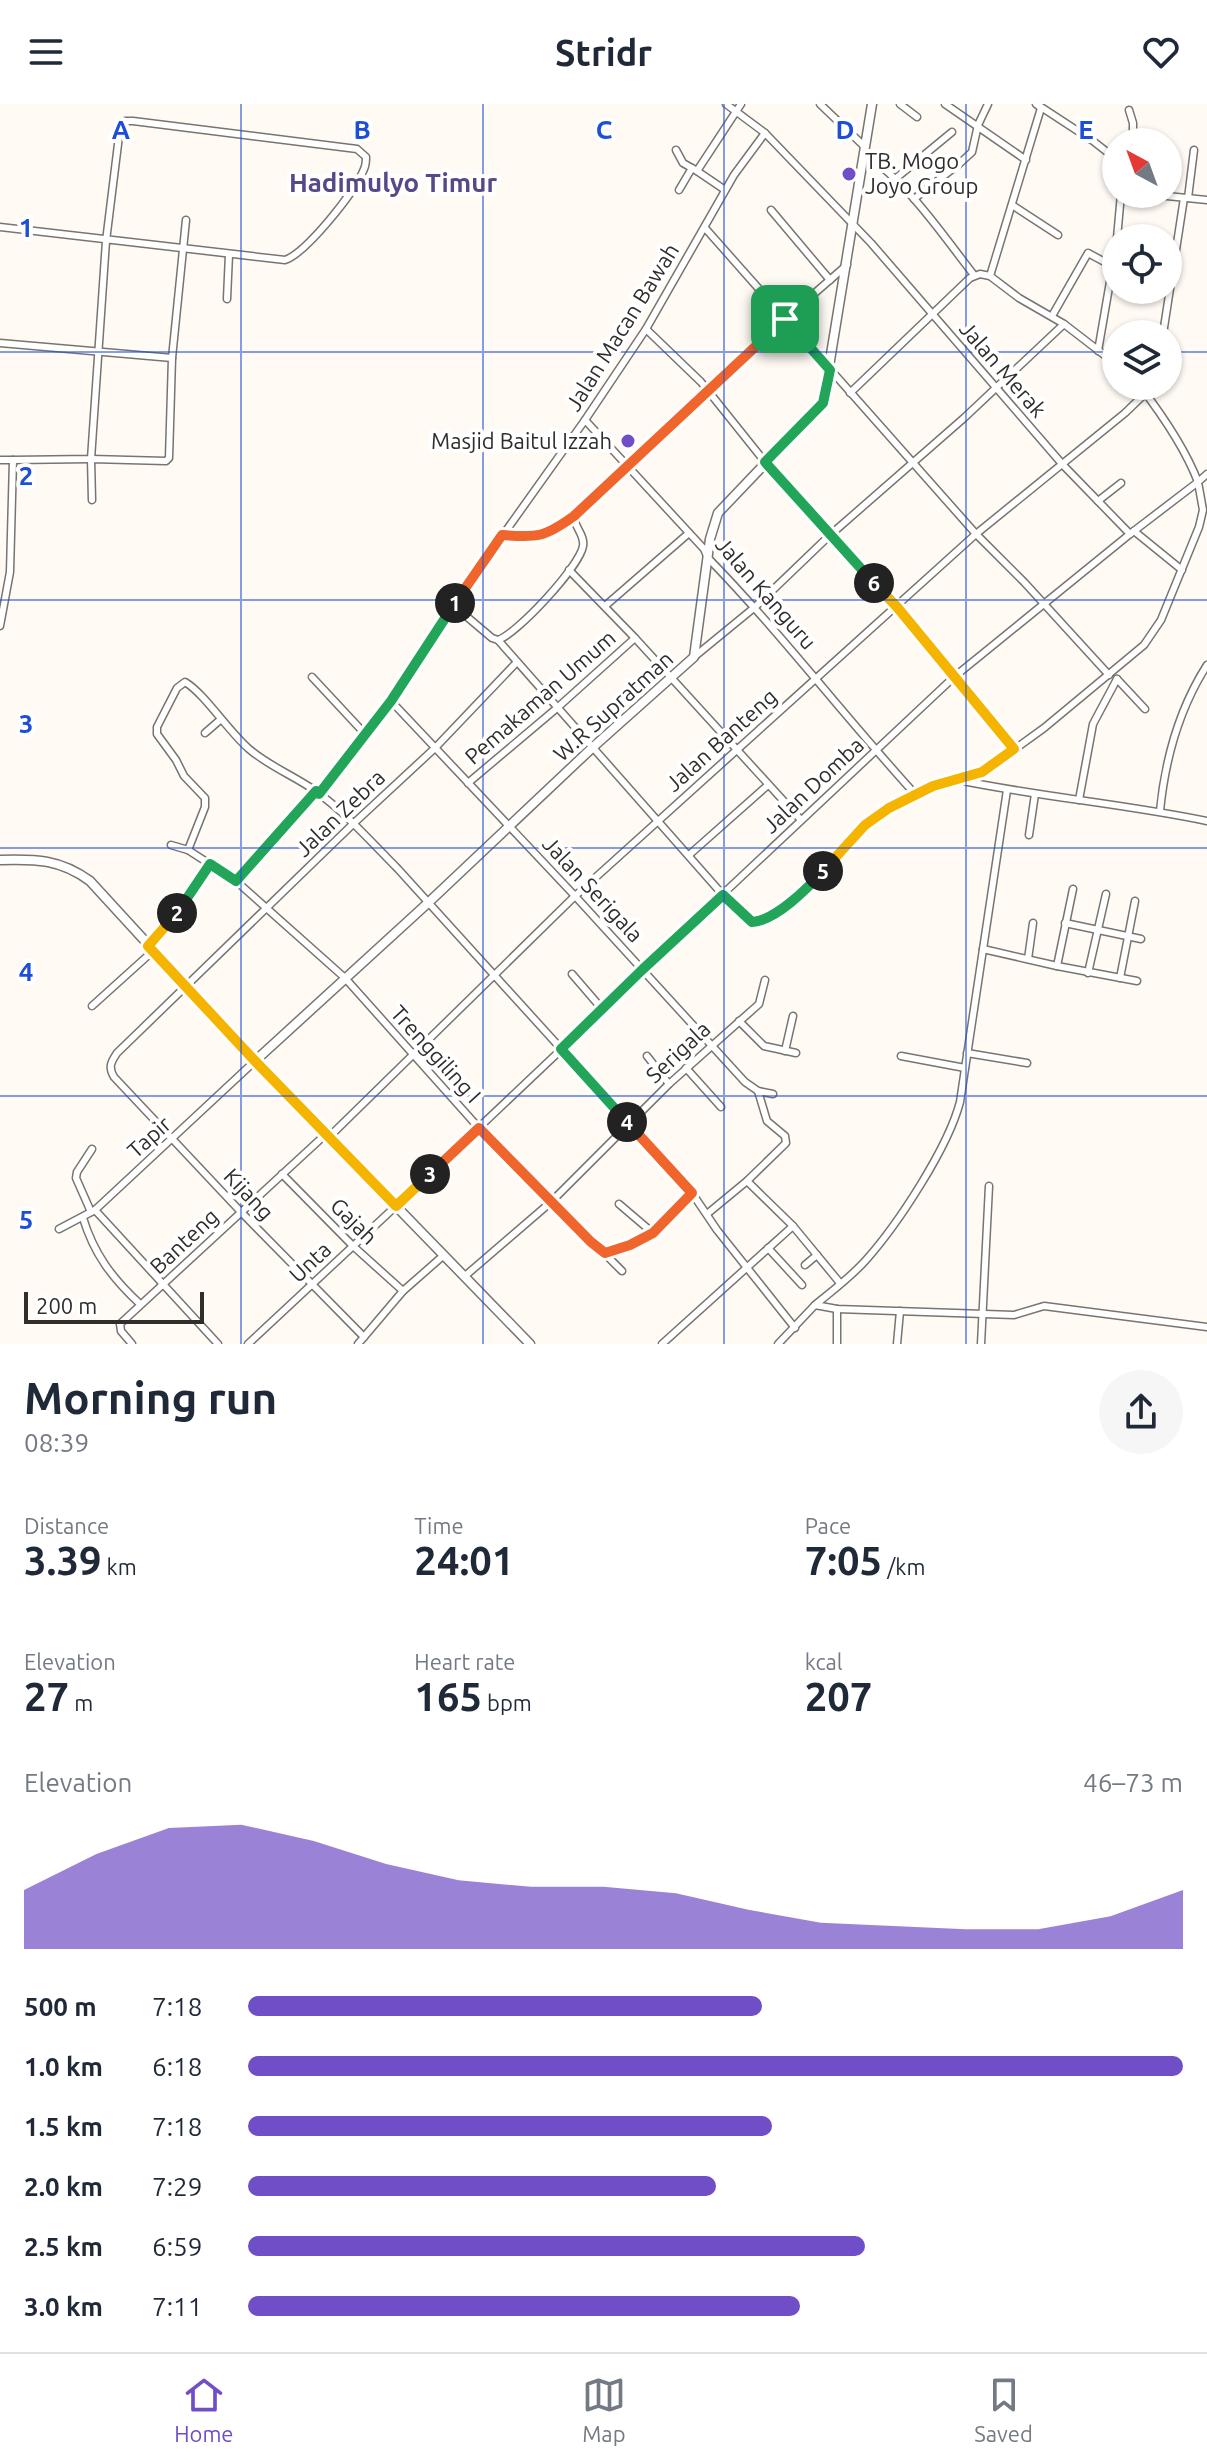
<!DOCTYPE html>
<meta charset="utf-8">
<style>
:root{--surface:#fff;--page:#f6f6f7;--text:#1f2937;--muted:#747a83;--line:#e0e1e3;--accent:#704ec7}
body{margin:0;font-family:Ubuntu,sans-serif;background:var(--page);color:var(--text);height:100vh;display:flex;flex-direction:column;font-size:30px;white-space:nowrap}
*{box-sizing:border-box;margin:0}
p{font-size:26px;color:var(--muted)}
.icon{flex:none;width:44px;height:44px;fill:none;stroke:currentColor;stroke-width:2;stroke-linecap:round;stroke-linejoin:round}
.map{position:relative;height:1240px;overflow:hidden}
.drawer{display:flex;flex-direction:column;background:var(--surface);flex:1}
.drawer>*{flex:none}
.needle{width:52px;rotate:319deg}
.tools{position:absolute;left:1102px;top:24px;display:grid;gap:16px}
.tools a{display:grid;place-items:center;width:80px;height:80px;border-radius:50%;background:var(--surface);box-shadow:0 2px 6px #0004;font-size:40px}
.scale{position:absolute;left:24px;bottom:20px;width:180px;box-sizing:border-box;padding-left:8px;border:4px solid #302e2c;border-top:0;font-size:22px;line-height:28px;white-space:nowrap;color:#302e2c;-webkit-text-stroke:6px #fff;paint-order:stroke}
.pin{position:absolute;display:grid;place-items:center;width:68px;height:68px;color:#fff;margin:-34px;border-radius:16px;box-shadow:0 4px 12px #0006}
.km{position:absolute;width:40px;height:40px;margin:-20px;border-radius:50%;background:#222;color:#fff;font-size:22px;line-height:40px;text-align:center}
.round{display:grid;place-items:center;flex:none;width:84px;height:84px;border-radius:42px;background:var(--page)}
.head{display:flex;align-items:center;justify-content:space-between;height:136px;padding:0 24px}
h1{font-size:44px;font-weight:700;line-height:60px}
.metrics{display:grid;grid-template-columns:repeat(3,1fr);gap:12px;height:136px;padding:8px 24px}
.metrics div{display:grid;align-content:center}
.metrics b{font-size:40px;font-weight:700}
.metrics small{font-size:22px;font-weight:400}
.metrics p{font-size:22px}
.chart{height:224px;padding:16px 24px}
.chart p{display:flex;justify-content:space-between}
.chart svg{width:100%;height:144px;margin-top:8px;fill:var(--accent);opacity:.7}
ul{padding:0 24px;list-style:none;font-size:26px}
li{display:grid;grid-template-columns:128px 96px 1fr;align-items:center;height:60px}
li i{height:20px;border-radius:10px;background:var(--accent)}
header{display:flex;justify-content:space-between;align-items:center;height:104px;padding:0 24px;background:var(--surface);font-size:36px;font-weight:700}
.menu{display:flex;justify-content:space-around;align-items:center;height:112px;border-top:2px solid var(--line);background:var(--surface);font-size:22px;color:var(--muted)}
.menu a{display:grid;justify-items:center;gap:4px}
.menu .selected{color:var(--accent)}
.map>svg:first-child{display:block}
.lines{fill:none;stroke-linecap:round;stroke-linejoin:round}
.street-casing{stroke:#78746f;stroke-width:9}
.secondary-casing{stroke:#78746f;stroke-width:11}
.street{stroke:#fff;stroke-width:6}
.secondary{stroke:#fff;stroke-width:8}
.split-1-casing{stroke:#fff;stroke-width:16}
.split-2-casing{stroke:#fff;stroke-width:16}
.split-3-casing{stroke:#fff;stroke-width:16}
.split-4-casing{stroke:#fff;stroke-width:16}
.split-5-casing{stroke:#fff;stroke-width:16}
.split-6-casing{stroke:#fff;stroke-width:16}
.split-7-casing{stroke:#fff;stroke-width:16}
.split-1{stroke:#f0652b;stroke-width:10}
.split-2{stroke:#22a559;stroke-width:10}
.split-3{stroke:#f5b400;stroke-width:10}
.split-4{stroke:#f0652b;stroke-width:10}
.split-5{stroke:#22a559;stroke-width:10}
.split-6{stroke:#f5b400;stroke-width:10}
.split-7{stroke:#22a559;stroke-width:10}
.grid{fill:none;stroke:#1d4ed8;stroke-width:2;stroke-opacity:0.55}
.poi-dot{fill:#704ec7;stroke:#fff;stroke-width:3}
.labels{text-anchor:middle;stroke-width:8;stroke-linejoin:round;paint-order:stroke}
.poi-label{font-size:22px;fill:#302e2c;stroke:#fff;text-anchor:start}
.street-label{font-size:22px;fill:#302e2c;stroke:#fff}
.quarter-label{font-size:26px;font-weight:bold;fill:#574988;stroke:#fff}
.grid-label{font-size:26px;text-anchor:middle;font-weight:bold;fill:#1d4ed8;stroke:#fff;stroke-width:8;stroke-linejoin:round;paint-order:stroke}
</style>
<header><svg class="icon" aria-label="menu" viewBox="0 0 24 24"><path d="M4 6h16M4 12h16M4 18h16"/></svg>Stridr<svg class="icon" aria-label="heart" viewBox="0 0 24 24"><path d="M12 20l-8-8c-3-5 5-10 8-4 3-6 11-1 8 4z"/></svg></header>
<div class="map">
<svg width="1207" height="1240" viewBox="0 0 1207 1240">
<rect width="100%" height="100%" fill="#fffaf4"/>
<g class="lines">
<defs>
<g id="street">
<path d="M726 0 765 29 871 139 1063 361 1130 430"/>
<path d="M820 0 865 43"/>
<path d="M900 0 917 13"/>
<path d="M945 0 1026 56"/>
<path d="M1041 3 1093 37 1116 55"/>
<path d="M1129 6 1133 19V38"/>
<path d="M676 46 683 59 697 67"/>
<path d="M864 49C909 80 941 129 974 171"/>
<path d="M895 75 952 28"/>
<path d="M679 86 692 64"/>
<path d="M725 86 697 67 741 0"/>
<path d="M1147 90 1207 96"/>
<path d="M1188 94 1194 46"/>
<path d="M914 95 959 60 972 48 978 21 988 0"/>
<path d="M1012 101 1058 131"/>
<path d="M771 106 830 176"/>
<path d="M0 123 285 156C306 149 356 87 364 65 366 61 366 57 366 53L357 45 133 17H125L120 24 106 137 91 355 13 356 10 468 0 522"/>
<path d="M705 124 976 430 1024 478 1109 571"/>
<path d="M1117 134 1121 90"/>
<path d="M990 172 1019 194 1064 220 1116 260"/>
<path d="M227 195 229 150"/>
<path d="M1052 212 1088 149 1114 163"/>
<path d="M646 225 701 278 765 358 829 432 897 503 1014 645"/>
<path d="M1163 230 1184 94"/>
<path d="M0 239 172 254"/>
<path d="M1098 247 1116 143"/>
<path d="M850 289 970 174 980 170 990 172 1041 4 1036 0"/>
<path d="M585 316 704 445 708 454C781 529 844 612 915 690"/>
<path d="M0 356H13"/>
<path d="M92 396 91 355 166 357 169 354 172 254 186 116"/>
<path d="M1098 397 1121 379"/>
<path d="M1134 427 1182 466"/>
<path d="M502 431C538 434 545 433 574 412L785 215 847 161"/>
<path d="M569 466 635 534 801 716"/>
<path d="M453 501 492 534 498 536 723 791C734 802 746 819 762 817L807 785 874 714 906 694 933 682 986 666 1044 624 1144 541 1161 516 1199 423 1203 406 1198 378 1207 370"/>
<path d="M605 502 689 429"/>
<path d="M498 536C517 530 580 462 583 442 585 431 574 423 574 412"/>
<path d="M694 553 755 503 829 432 964 314 1064 220"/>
<path d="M312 573 366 631"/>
<path d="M1117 575 1145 605"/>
<path d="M391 597 575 792 745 978 758 987 773 990"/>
<path d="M205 629 220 616"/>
<path d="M958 676C1041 693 1125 700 1207 717"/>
<path d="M468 679 557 604 635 534"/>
<path d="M319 690 391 597 453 501 585 316 646 225 734 71 765 29"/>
<path d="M1079 696 1093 620 1117 575"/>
<path d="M1160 707C1165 656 1179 605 1207 561"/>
<path d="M1029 731 1035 690"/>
<path d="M171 741 188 746 236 777 345 874 479 1024 622 1167"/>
<path d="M188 746 205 703V694L184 672 176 656 157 630V623L177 584 185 578C204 589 229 628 249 645 270 663 295 672 317 688 347 710 372 739 398 765L692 1089 717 1126 795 1224"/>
<path d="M689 751 768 681"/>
<path d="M236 777 316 687"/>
<path d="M1065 819 1141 835"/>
<path d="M148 842 185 799 210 760"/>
<path d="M983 845 1057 862 1137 877"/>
<path d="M1028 855 1033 819"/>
<path d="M1057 862 1073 785"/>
<path d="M1088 869 1106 790"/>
<path d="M572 870 603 906"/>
<path d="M1120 874 1135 797"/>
<path d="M92 902 153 847"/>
<path d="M739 917 764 942 796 949"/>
<path d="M785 947 793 912"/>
<path d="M967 949 1027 959"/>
<path d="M647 952 669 980"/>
<path d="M901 952 965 964"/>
<path d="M686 964 721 1003"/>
<path d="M328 1034 575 792 976 430 1125 309 1153 282"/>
<path d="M282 1070 353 1142 403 1187"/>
<path d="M747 1077 793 1122 840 1179"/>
<path d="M619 1100 653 1129"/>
<path d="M95 1106 218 1240"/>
<path d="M91 1108 76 1074 77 1068 92 1045"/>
<path d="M707 1110 747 1077 786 1039 785 1032 767 1017 758 987"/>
<path d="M83 1114C94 1150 112 1174 140 1200"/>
<path d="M59 1125 95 1106 255 957"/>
<path d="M768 1144 802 1181"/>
<path d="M605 1149 630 1141 653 1129 692 1089"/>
<path d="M805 1161 817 1151"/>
<path d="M465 1172 551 1098 669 980 759 900 765 876"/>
<path d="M815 1201C832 1187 851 1173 866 1156 898 1120 948 1044 960 998L1007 686"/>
<path d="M364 1233 241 1108 114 973C108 963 111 958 117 949L353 720 435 644 517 558"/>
<path d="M132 1240 121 1227 120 1220 326 1030"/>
<path d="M248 1240 396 1102 603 906 643 865 954 573 1130 430 1198 378C1185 344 1163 312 1140 282"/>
<path d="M358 1240 403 1187 444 1151"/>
<path d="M662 1240 793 1122"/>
<path d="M778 1240 815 1201 837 1205 1014 1211 1044 1202 1207 1223"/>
<path d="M837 1240V1205"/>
<path d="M897 1240 900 1207"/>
<path d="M981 1240 989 1082"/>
</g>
<g id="secondary">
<path d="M0 756C36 755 60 755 90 777L255 957 530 1240"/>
<path d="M255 957 429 798 592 644 694 553 710 435 718 409 823 299 872 0"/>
</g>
</defs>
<use href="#street" class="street-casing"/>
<use href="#secondary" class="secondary-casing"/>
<use href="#street" class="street"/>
<use href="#secondary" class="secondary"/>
</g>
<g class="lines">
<defs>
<path id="split-1" d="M455 499 502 431C538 434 545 433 574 412L785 215"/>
<path id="split-2" d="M177 809 210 760 236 777 316 687 319 690 391 597 455 499"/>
<path id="split-3" d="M177 809 148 842 255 957 396 1102 430 1070"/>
<path id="split-4" d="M430 1070 479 1024 591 1138 605 1149 630 1141 653 1129 692 1089 627 1018"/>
<path id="split-5" d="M627 1018 561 945 643 865 723 791 752 818C775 817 808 784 823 767"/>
<path id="split-6" d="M823 767 865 721 889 704 933 682 982 668 1014 645 897 503 874 479"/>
<path id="split-7" d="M785 215 830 266 823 299 765 358 874 479"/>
</defs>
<use href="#split-1" class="split-1-casing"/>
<use href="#split-2" class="split-2-casing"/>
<use href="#split-3" class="split-3-casing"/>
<use href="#split-4" class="split-4-casing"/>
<use href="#split-5" class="split-5-casing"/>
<use href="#split-6" class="split-6-casing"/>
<use href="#split-7" class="split-7-casing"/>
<use href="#split-1" class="split-1"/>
<use href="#split-2" class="split-2"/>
<use href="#split-3" class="split-3"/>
<use href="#split-4" class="split-4"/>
<use href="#split-5" class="split-5"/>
<use href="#split-6" class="split-6"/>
<use href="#split-7" class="split-7"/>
</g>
<path class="grid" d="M241 0V1240M483 0V1240M724 0V1240M966 0V1240M0 248H1116M1168 248H1207M0 496H1207M0 744H1207M0 992H1207"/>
<g class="poi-dot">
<circle cx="849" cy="70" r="8"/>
<circle cx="628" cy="337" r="8"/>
</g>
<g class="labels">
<g class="poi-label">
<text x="865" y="65">TB. Mogo<tspan x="865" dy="25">Joyo Group</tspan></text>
<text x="612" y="345" text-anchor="end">Masjid Baitul Izzah</text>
</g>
<g class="street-label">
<text transform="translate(622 223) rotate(-58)" y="8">Jalan Macan Bawah</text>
<text transform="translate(1003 265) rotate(49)" y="8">Jalan Merak</text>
<text transform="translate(766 489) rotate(49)" y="8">Jalan Kanguru</text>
<text transform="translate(540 593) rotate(-41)" y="8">Pemakaman Umum</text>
<text transform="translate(613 602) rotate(-42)" y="8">W.R Supratman</text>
<text transform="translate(721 636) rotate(-42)" y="8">Jalan Banteng</text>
<text transform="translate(813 681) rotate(-43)" y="8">Jalan Domba</text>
<text transform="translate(340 709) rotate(-44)" y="8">Jalan Zebra</text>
<text transform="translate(593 785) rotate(47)" y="8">Jalan Serigala</text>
<text transform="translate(678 948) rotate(-43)" y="8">Serigala</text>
<text transform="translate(436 950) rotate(48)" y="8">Trenggiling I</text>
<text transform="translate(149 1033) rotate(-42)" y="8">Tapir</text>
<text transform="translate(249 1090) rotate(47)" y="8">Kijang</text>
<text transform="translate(354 1117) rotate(45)" y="8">Gajah</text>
<text transform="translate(184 1137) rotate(-43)" y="8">Banteng</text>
<text transform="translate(310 1158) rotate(-43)" y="8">Unta</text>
</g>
<g class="quarter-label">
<text x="393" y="88">Hadimulyo Timur</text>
</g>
</g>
<g class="grid-label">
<text x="121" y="35">A</text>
<text x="362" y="35">B</text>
<text x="604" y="35">C</text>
<text x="845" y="35">D</text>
<text x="1086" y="35">E</text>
<text x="26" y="133">1</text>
<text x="26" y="381">2</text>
<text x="26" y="629">3</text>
<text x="26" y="877">4</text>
<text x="26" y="1125">5</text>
</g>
</svg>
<div class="tools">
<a><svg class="needle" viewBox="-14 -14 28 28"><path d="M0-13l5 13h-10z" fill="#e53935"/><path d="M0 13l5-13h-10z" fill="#747a83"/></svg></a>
<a><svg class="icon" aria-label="locate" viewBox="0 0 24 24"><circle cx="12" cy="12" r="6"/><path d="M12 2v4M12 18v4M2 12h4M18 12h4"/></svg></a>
<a><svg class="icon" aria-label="layers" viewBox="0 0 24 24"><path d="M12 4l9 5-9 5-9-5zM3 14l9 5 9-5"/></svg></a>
</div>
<div class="scale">200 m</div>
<div class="pin" style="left:785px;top:215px;background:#1e9e55"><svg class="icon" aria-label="arrive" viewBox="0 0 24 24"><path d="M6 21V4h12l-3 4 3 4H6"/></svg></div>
<b class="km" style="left:455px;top:499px">1</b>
<b class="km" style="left:177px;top:809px">2</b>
<b class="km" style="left:430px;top:1070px">3</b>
<b class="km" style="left:627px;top:1018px">4</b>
<b class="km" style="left:823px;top:767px">5</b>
<b class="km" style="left:874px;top:479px">6</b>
</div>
<section class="drawer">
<div class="head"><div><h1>Morning run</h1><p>08:39</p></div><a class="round"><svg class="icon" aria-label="share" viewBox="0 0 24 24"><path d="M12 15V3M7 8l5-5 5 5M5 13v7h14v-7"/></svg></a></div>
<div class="metrics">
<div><p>Distance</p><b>3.39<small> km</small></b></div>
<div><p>Time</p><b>24:01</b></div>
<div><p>Pace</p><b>7:05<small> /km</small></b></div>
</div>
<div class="metrics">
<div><p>Elevation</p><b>27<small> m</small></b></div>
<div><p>Heart rate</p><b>165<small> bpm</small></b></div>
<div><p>kcal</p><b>207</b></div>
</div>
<div class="chart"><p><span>Elevation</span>46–73 m</p>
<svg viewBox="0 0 160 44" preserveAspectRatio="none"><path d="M0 44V26L10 15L20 7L30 6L40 11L50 18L60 23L70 25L80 25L90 27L100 32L110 36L120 37L130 38L140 38L150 34L160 26V44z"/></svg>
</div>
<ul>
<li><b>500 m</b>7:18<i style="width:55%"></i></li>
<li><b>1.0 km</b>6:18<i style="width:100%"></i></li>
<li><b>1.5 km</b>7:18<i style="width:56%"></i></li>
<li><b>2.0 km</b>7:29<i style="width:50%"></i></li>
<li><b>2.5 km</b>6:59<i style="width:66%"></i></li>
<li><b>3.0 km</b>7:11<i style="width:59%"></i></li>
</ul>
</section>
<nav class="menu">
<a class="selected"><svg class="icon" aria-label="home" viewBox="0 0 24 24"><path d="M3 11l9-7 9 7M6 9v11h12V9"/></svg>Home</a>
<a><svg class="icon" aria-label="map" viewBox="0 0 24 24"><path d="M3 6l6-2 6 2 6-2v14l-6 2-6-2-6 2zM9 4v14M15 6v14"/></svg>Map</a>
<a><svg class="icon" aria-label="saved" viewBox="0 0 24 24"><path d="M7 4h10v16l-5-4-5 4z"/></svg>Saved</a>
</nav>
